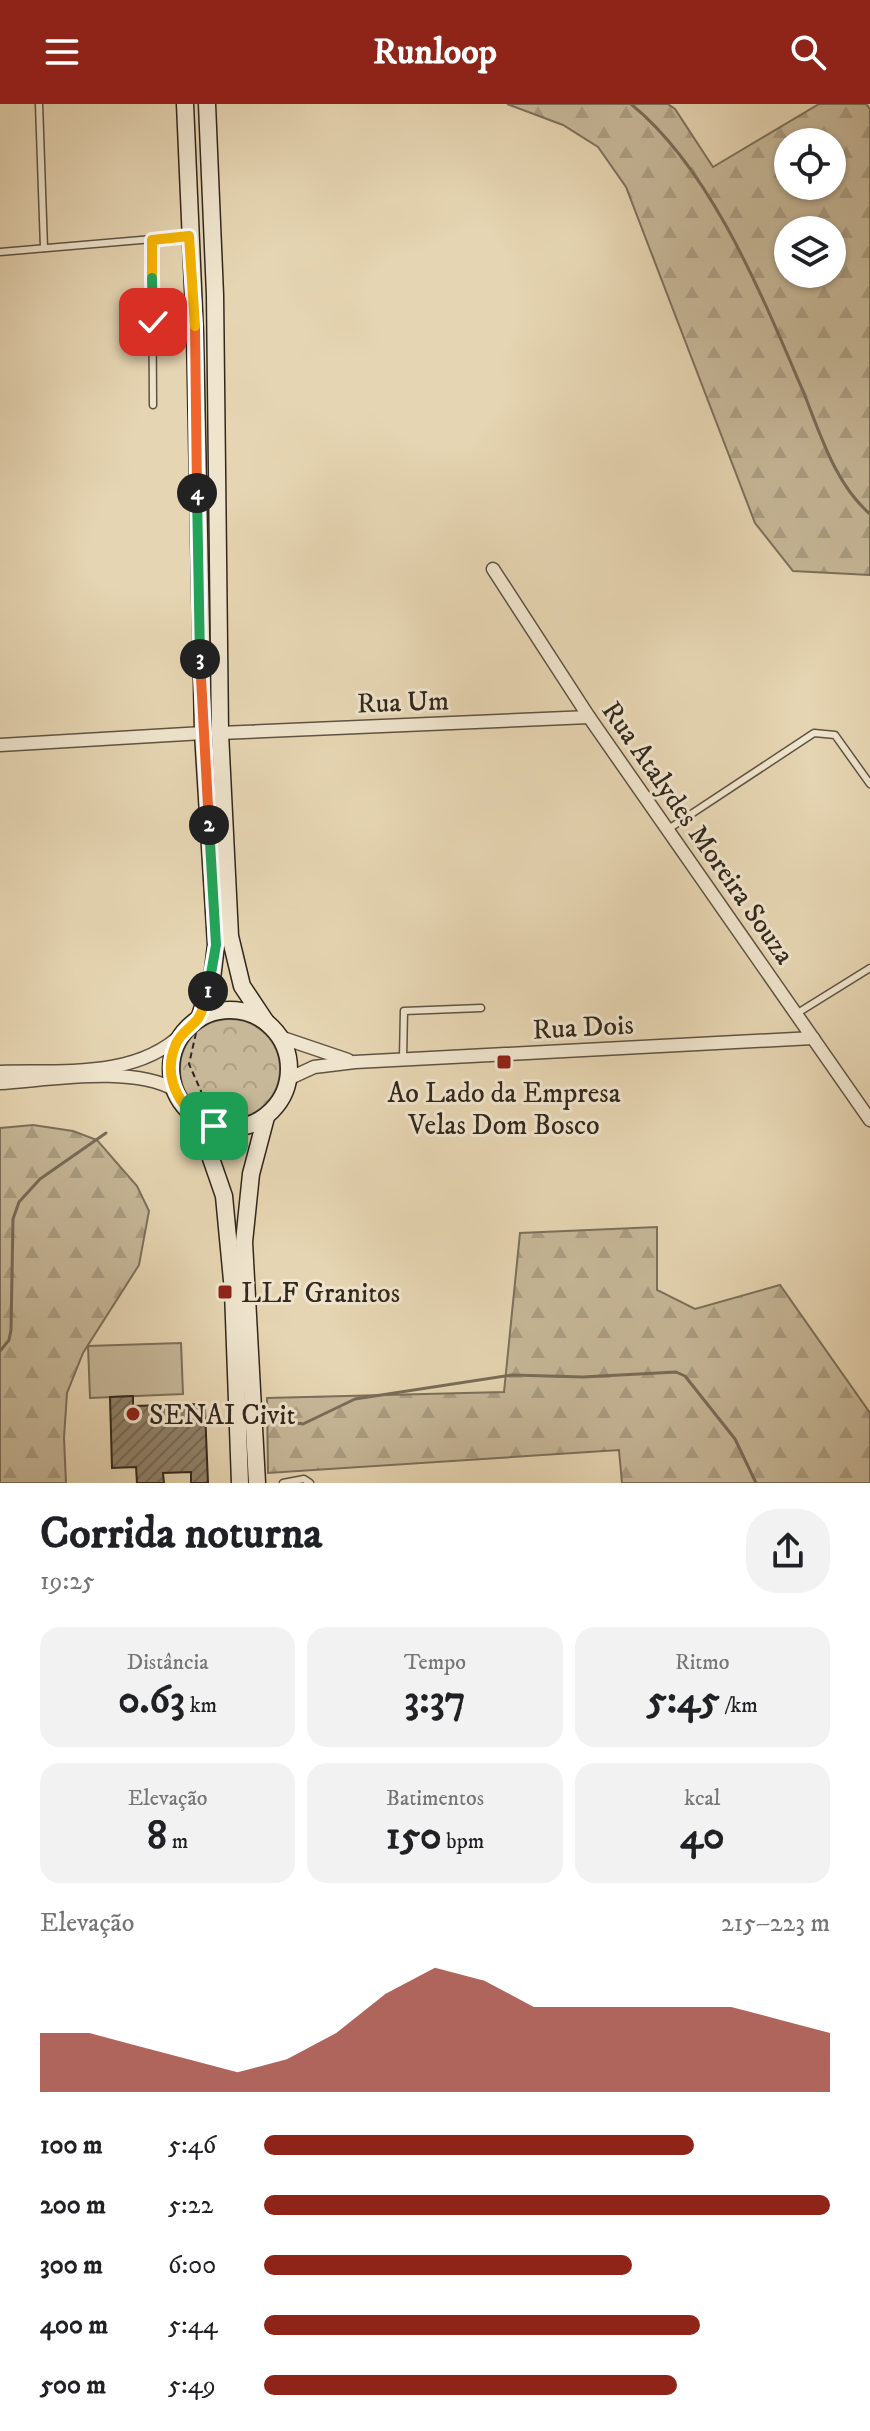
<!DOCTYPE html>
<html lang="pt">
<meta charset="utf-8">
<style>
:root{--surface:#fff;--page:#f2f2f2;--text:#202124;--muted:#757577;--accent:#8f2418}
body{margin:0;font-family:"IM FELL DW Pica",serif;background:var(--page);color:var(--text);height:100vh;display:flex;flex-direction:column;font-size:30px;white-space:nowrap}
*{box-sizing:border-box;margin:0}
p{font-size:26px;color:var(--muted)}
.icon{flex:none;width:44px;height:44px;fill:none;stroke:currentColor;stroke-width:2;stroke-linecap:round;stroke-linejoin:round}
.map{position:relative;height:1379px;overflow:hidden}
.side{display:flex;flex-direction:column;background:var(--surface);flex:1}
.side>*{flex:none}
.controls{position:absolute;left:774px;top:24px;display:grid;gap:16px}
.controls a{display:grid;place-items:center;width:72px;height:72px;border-radius:50%;background:var(--surface);box-shadow:0 2px 6px #0004;font-size:40px}
.pin{position:absolute;display:grid;place-items:center;width:68px;height:68px;color:#fff;margin:-34px;border-radius:16px;box-shadow:0 4px 12px #0006}
.km{position:absolute;width:40px;height:40px;margin:-20px;border-radius:50%;background:#222;color:#fff;font-size:22px;line-height:40px;text-align:center}
.round{display:grid;place-items:center;flex:none;width:84px;height:84px;border-radius:32px;background:var(--page)}
.head{display:flex;align-items:center;justify-content:space-between;height:136px;padding:0 40px}
h1{font-size:44px;font-weight:700;line-height:60px}
.figures{display:grid;grid-template-columns:repeat(3,1fr);gap:12px;height:136px;padding:8px 40px}
.figures div{display:grid;align-content:center;border-radius:20px;background:var(--page);text-align:center}
.figures b{font-size:40px;font-weight:700}
.figures small{font-size:22px;font-weight:400}
.figures p{font-size:22px}
.chart{height:224px;padding:16px 40px}
.chart p{display:flex;justify-content:space-between}
.chart svg{width:100%;height:144px;margin-top:8px;fill:var(--accent);opacity:.7}
ul{padding:0 40px;list-style:none;font-size:26px}
li{display:grid;grid-template-columns:128px 96px 1fr;align-items:center;height:60px}
li i{height:20px;border-radius:10px;background:var(--accent)}
header{display:flex;justify-content:space-between;align-items:center;height:104px;padding:0 40px;background:var(--accent);color:#fff;font-size:36px;font-weight:700}
.map>svg:first-child{display:block}
.forest{fill:url(#forest-firs);stroke:#7c705b;stroke-width:2;fill-rule:evenodd}
.park{fill:url(#park-crowns);stroke:#7c705b;stroke-width:2}
.pitch{fill:#c7b899;stroke:#7c705b;stroke-width:2}
.lines{fill:none;stroke-linecap:round;stroke-linejoin:round}
.stream{stroke:#796c58;stroke-width:3}
.building{fill:url(#building-hatch);stroke:#32281d;stroke-width:2}
.lane-casing{stroke:#5f5342;stroke-width:9}
.street-casing{stroke:#5f5342;stroke-width:15}
.secondary-casing{stroke:#32281d;stroke-width:19}
.path{stroke:#32281d;stroke-width:2;stroke-dasharray:6 4;stroke-linecap:butt}
.lane{stroke:#efe4cd;stroke-width:6}
.street{stroke:#efe4cd;stroke-width:12}
.secondary{stroke:#efe4cd;stroke-width:16}
.split-1-casing{stroke:#fff;stroke-width:16}
.split-2-casing{stroke:#fff;stroke-width:16}
.split-3-casing{stroke:#fff;stroke-width:16}
.split-4-casing{stroke:#fff;stroke-width:16}
.split-5-casing{stroke:#fff;stroke-width:16}
.split-6-casing{stroke:#fff;stroke-width:16}
.split-7-casing{stroke:#fff;stroke-width:16}
.split-1{stroke:#f5b400;stroke-width:10}
.split-2{stroke:#22a559;stroke-width:10}
.split-3{stroke:#f0652b;stroke-width:10}
.split-4{stroke:#22a559;stroke-width:10}
.split-5{stroke:#f0652b;stroke-width:10}
.split-6{stroke:#f5b400;stroke-width:10}
.split-7{stroke:#22a559;stroke-width:10}
.poi-dot{fill:#8f2418;stroke:#efe4cd;stroke-width:3}
.labels{text-anchor:middle;stroke-width:6;stroke-linejoin:round;paint-order:stroke}
.street-label{font-size:28px;fill:#32281d;stroke:#efe4cd}
.poi-label{font-size:28px;fill:#32281d;stroke:#efe4cd;text-anchor:start}
</style>
<header><svg class="icon" aria-label="menu" viewBox="0 0 24 24"><path d="M4 6h16M4 12h16M4 18h16"/></svg>Runloop<svg class="icon" aria-label="search" viewBox="0 0 24 24"><circle cx="10" cy="10" r="6"/><path d="M15 15l6 6"/></svg></header>
<div class="map">
<svg width="870" height="1379" viewBox="0 0 870 1379">
<defs>
<pattern id="forest-firs" width="22" height="20" patternUnits="userSpaceOnUse" patternTransform="scale(2)"><rect width="22" height="20" fill="#c7b899"/><path d="M5 1l3.5 6h-7zM16 11l3.5 6h-7z" fill="#ab9e83"/></pattern>
<pattern id="park-crowns" width="20" height="18" patternUnits="userSpaceOnUse" patternTransform="scale(2)"><rect width="20" height="18" fill="#c7b899"/><path d="M2 6a3 3 0 1 1 6 0M12 15a3 3 0 1 1 6 0" fill="none" stroke="#ab9e83"/></pattern>
<pattern id="building-hatch" width="6" height="6" patternUnits="userSpaceOnUse" patternTransform="scale(2)"><rect width="6" height="6" fill="#90826a"/><path d="M-1 1l2-2M0 6l6-6M5 7l2-2" fill="none" stroke="#766a57"/></pattern>
</defs>
<rect width="100%" height="100%" fill="#e6d5b2"/>
<filter id="stains"><feTurbulence type="fractalNoise" baseFrequency=".0025" numOctaves="4"/><feColorMatrix values="0 0 0 0 .2 0 0 0 0 .09 0 0 0 0 .02 0 0 0 .5 -.17"/></filter>
<radialGradient id="worn" r=".72"><stop offset=".6" stop-color="#630" stop-opacity="0"/><stop offset="1" stop-color="#630" stop-opacity=".3"/></radialGradient>
<g class="forest">
<path d="M507 0H668L675 5 713 63 819 0H866L870 5V471L793 467 755 419 626 83 598 43 563 21ZM788 38H832V82H788ZM788 126H832V170H788Z"/>
<path d="M33 1021 73 1027 97 1036 137 1082 149 1107 139 1161 83 1249 67 1289 64 1334 66 1379H0V1024Z"/>
<path d="M657 1123V1186L695 1205 780 1181 870 1309V1379H622L619 1346 268 1369 267 1294 504 1288 520 1129Z"/>
</g>
<circle class="park" cx="230" cy="965" r="50"/>
<path class="pitch" d="M181 1239 183 1290 90 1294 88 1242Z"/>
<g class="lines">
<g class="stream">
<path d="M631 0C712 66 762 192 803 287 820 329 835 380 870 410"/>
<path d="M0 1247 9 1236 11 1226 13 1115 19 1098 40 1075 106 1029"/>
<path d="M279 1316 303 1320 355 1295 512 1271 583 1273 676 1268 685 1272 735 1335 756 1379"/>
</g>
</g>
<path class="building" d="M133 1292V1302L201 1300V1307L205 1306 208 1379H191V1368L163 1369 164 1379H137L136 1363 112 1364 110 1293Z"/>
<g class="lines">
<defs>
<g id="lane">
<path d="M39 0 44 144"/>
<path d="M152 136 153 301"/>
<path d="M0 148 188 132"/>
<path d="M667 726 814 629 835 631 870 680"/>
<path d="M796 910 870 864"/>
<path d="M403 954 404 907 481 904"/>
<path d="M283 1379 304 1375 310 1379"/>
</g>
<g id="street">
<path d="M493 465 589 613 870 1016"/>
<path d="M220 629 589 613"/>
<path d="M0 641 203 629"/>
<path d="M280 933 348 956"/>
<path d="M0 968C62 966 136 975 183 929"/>
<path d="M288 975 314 963 355 958 813 934"/>
<path d="M0 979C50 976 132 961 175 986"/>
</g>
<g id="secondary">
<path d="M185 0 195 230 203 629 216 841 212 875 199 915"/>
<path d="M207 0 215 191 220 629 230 832 242 882 266 918"/>
<circle cx="230" cy="965" r="59"/>
<path d="M197 1014 224 1092 233 1187 240 1379"/>
<path d="M257 1379 244 1138 251 1070 266 1013"/>
</g>
</defs>
<use href="#lane" class="lane-casing"/>
<use href="#street" class="street-casing"/>
<use href="#secondary" class="secondary-casing"/>
<path class="path" d="M196 929 189 960 212 1012"/>
<use href="#lane" class="lane"/>
<use href="#street" class="street"/>
<use href="#secondary" class="secondary"/>
</g>
<g class="lines">
<defs>
<path id="split-1" d="M208 887C205 895 203 909 197 916 189 925 181 929 176 940 161 974 181 1010 214 1022"/>
<path id="split-2" d="M208 887 216 841 209 721"/>
<path id="split-3" d="M200 555 209 721"/>
<path id="split-4" d="M197 389 200 555"/>
<path id="split-5" d="M195 222 197 389"/>
<path id="split-6" d="M152 174V136L189 132 195 222"/>
<path id="split-7" d="M152 174 153 218"/>
</defs>
<use href="#split-1" class="split-1-casing"/>
<use href="#split-2" class="split-2-casing"/>
<use href="#split-3" class="split-3-casing"/>
<use href="#split-4" class="split-4-casing"/>
<use href="#split-5" class="split-5-casing"/>
<use href="#split-6" class="split-6-casing"/>
<use href="#split-7" class="split-7-casing"/>
<use href="#split-1" class="split-1"/>
<use href="#split-2" class="split-2"/>
<use href="#split-3" class="split-3"/>
<use href="#split-4" class="split-4"/>
<use href="#split-5" class="split-5"/>
<use href="#split-6" class="split-6"/>
<use href="#split-7" class="split-7"/>
</g>
<g class="poi-dot">
<rect x="496" y="950" width="16" height="16" rx="4"/>
<rect x="217" y="1180" width="16" height="16" rx="4"/>
<circle cx="133" cy="1310" r="8"/>
</g>
<g class="labels">
<g class="street-label">
<text transform="translate(403 597) rotate(-2)" y="10">Rua Um</text>
<text transform="translate(699 728) rotate(55)" y="10">Rua Atalydes Moreira Souza</text>
<text transform="translate(583 922) rotate(-3)" y="10">Rua Dois</text>
</g>
<g class="poi-label">
<text x="504" y="998" text-anchor="middle">Ao Lado da Empresa<tspan x="504" dy="32">Velas Dom Bosco</tspan></text>
<text x="241" y="1198">LLF Granitos</text>
<text x="149" y="1320">SENAI Civit</text>
</g>
</g>
<rect width="100%" height="100%" filter="url(#stains)"/>
<rect width="100%" height="100%" fill="url(#worn)"/>
</svg>
<div class="controls">
<a><svg class="icon" aria-label="locate" viewBox="0 0 24 24"><circle cx="12" cy="12" r="6"/><path d="M12 2v4M12 18v4M2 12h4M18 12h4"/></svg></a>
<a><svg class="icon" aria-label="layers" viewBox="0 0 24 24"><path d="M12 4l9 5-9 5-9-5zM3 14l9 5 9-5"/></svg></a>
</div>
<div class="pin" style="left:214px;top:1022px;background:#1e9e55"><svg class="icon" aria-label="arrive" viewBox="0 0 24 24"><path d="M6 21V4h12l-3 4 3 4H6"/></svg></div>
<div class="pin" style="left:153px;top:218px;background:#d93025"><svg class="icon" aria-label="check" viewBox="0 0 24 24"><path d="M5 12l5 5 9-10"/></svg></div>
<b class="km" style="left:208px;top:887px">1</b>
<b class="km" style="left:209px;top:721px">2</b>
<b class="km" style="left:200px;top:555px">3</b>
<b class="km" style="left:197px;top:389px">4</b>
</div>
<section class="side">
<div class="head"><div><h1>Corrida noturna</h1><p>19:25</p></div><a class="round"><svg class="icon" aria-label="share" viewBox="0 0 24 24"><path d="M12 15V3M7 8l5-5 5 5M5 13v7h14v-7"/></svg></a></div>
<div class="figures">
<div><p>Distância</p><b>0.63<small> km</small></b></div>
<div><p>Tempo</p><b>3:37</b></div>
<div><p>Ritmo</p><b>5:45<small> /km</small></b></div>
</div>
<div class="figures">
<div><p>Elevação</p><b>8<small> m</small></b></div>
<div><p>Batimentos</p><b>150<small> bpm</small></b></div>
<div><p>kcal</p><b>40</b></div>
</div>
<div class="chart"><p><span>Elevação</span>215–223 m</p>
<svg viewBox="0 0 160 44" preserveAspectRatio="none"><path d="M0 44V26L10 26L20 30L30 34L40 38L50 34L60 26L70 14L80 6L90 10L100 18L110 18L120 18L130 18L140 18L150 22L160 26V44z"/></svg>
</div>
<ul>
<li><b>100 m</b>5:46<i style="width:76%"></i></li>
<li><b>200 m</b>5:22<i style="width:100%"></i></li>
<li><b>300 m</b>6:00<i style="width:65%"></i></li>
<li><b>400 m</b>5:44<i style="width:77%"></i></li>
<li><b>500 m</b>5:49<i style="width:73%"></i></li>
</ul>
</section>
